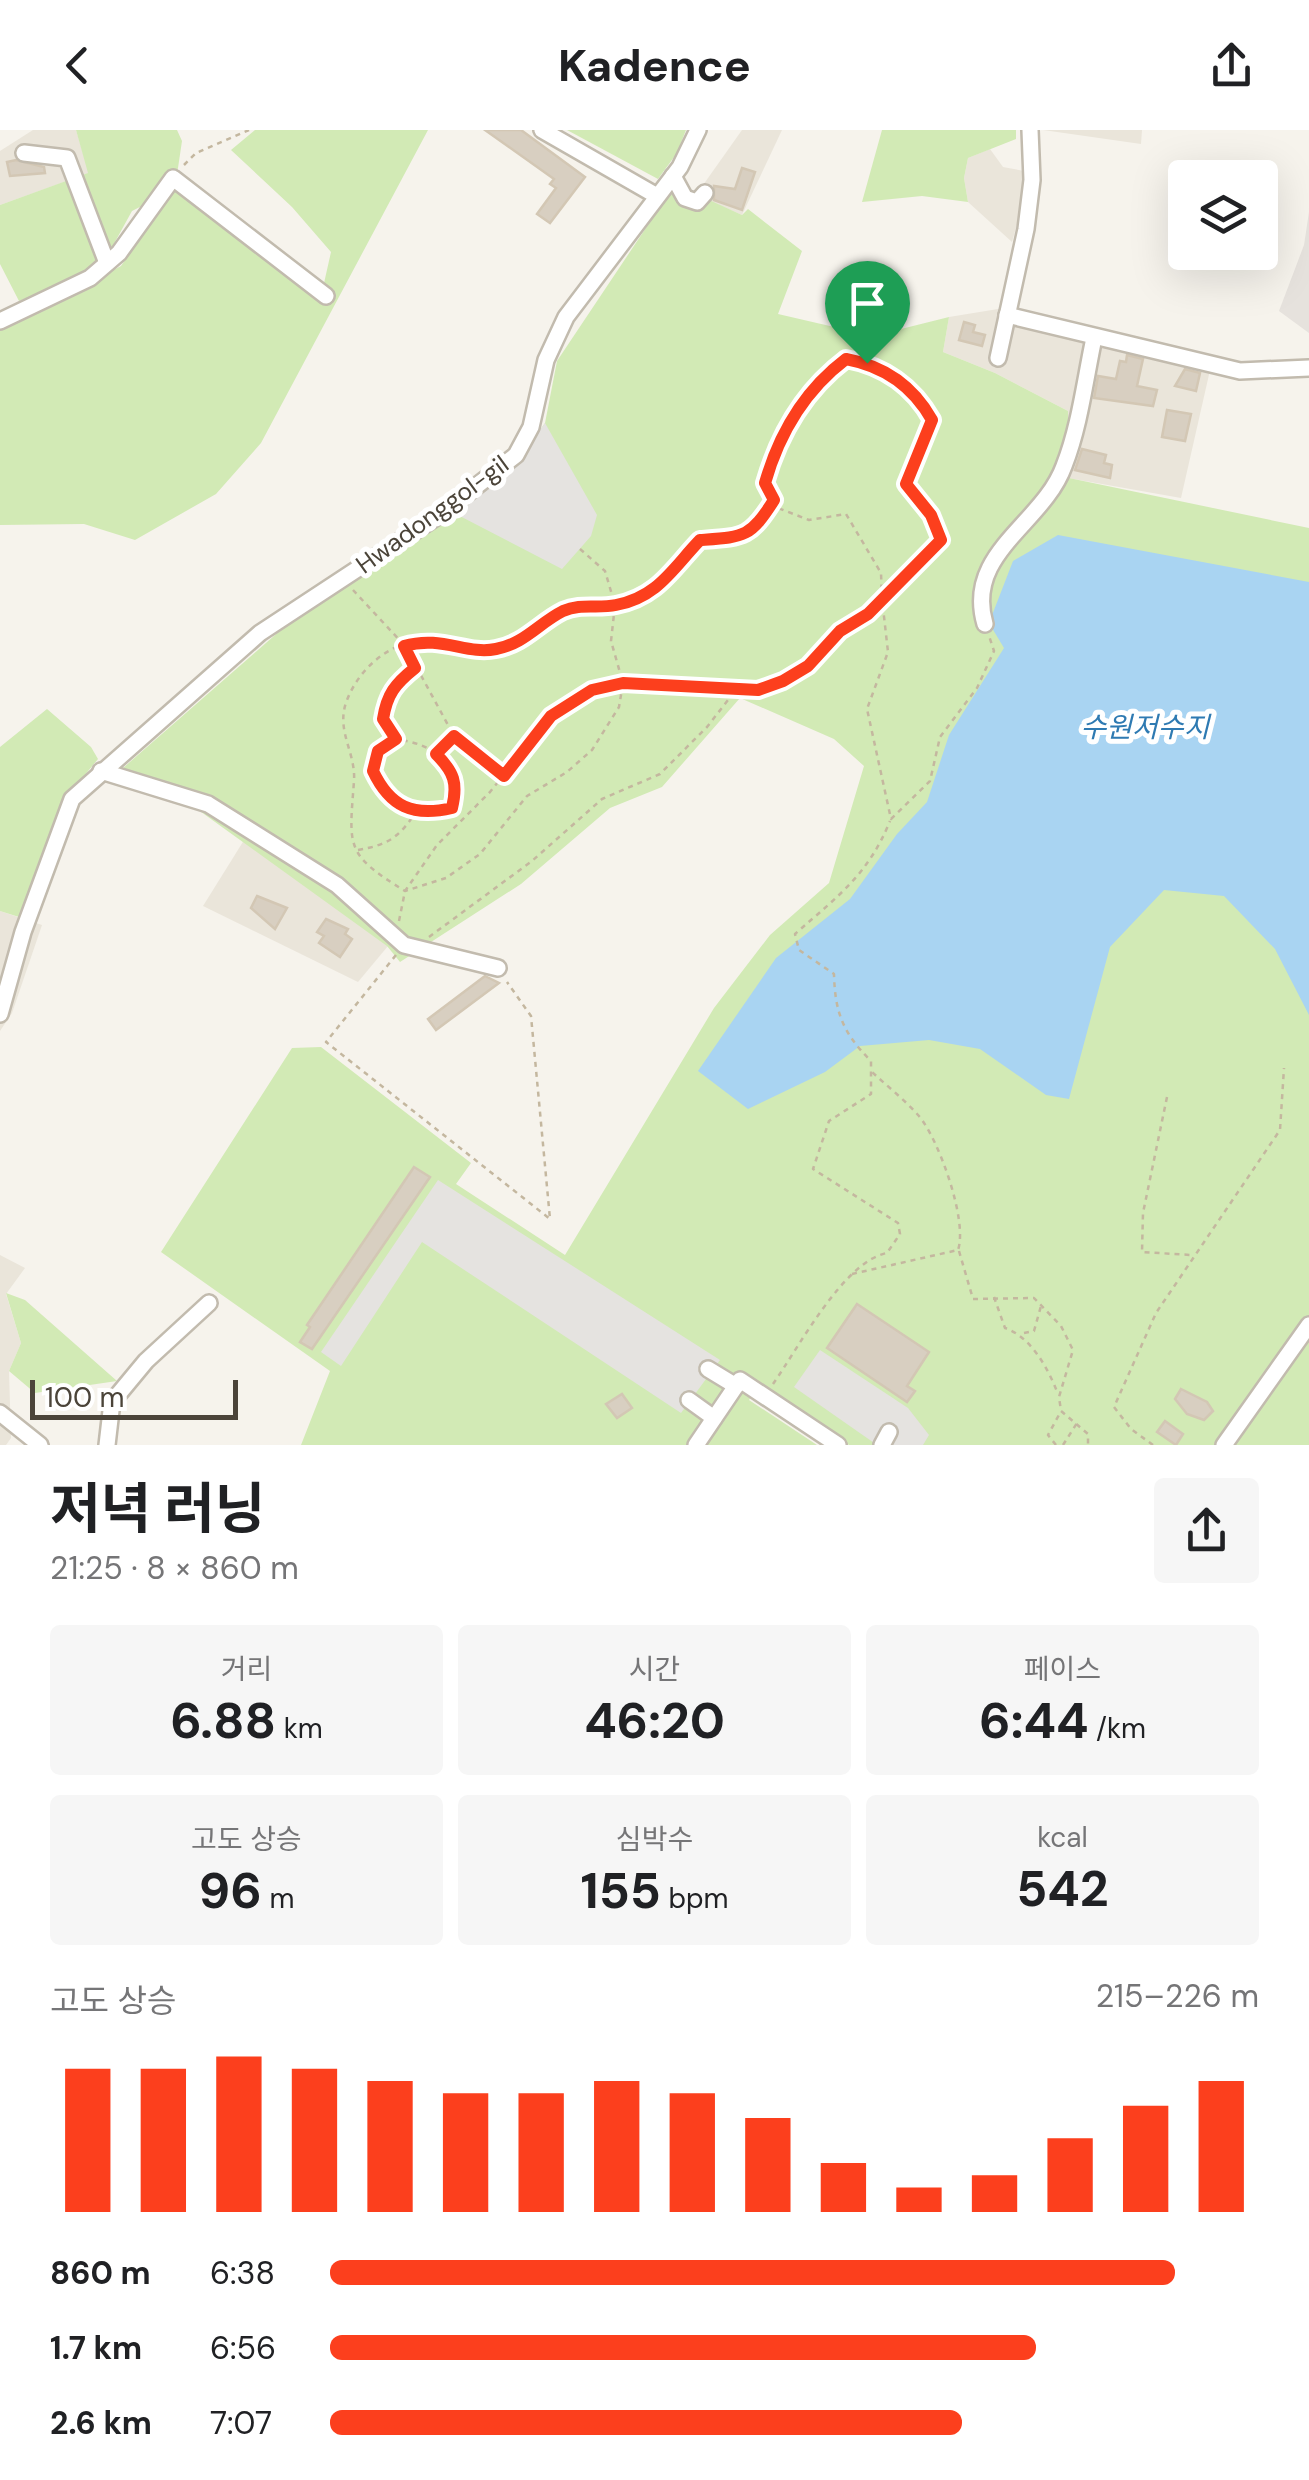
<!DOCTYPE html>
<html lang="ko">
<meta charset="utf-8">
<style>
:root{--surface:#fff;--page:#f6f6f6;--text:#202124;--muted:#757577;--accent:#fc3f1d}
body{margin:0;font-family:"DM Sans","Noto Sans KR",sans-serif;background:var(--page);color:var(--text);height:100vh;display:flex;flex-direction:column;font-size:38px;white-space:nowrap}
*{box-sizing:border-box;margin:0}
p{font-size:32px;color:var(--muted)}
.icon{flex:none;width:55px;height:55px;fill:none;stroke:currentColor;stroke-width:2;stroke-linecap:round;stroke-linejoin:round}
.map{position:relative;height:1315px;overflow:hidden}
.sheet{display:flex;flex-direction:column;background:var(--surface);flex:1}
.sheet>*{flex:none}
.fabs{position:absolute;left:1168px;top:30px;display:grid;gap:20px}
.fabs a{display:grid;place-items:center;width:110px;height:110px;border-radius:10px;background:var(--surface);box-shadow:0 10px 40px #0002;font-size:50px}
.scale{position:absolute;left:30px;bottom:25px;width:208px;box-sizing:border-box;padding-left:10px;border:5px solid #4b4439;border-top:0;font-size:28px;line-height:35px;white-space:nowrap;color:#4b4439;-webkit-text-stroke:8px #fff;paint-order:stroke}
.pin{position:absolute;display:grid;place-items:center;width:85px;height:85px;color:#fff;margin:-102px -42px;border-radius:50% 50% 50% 0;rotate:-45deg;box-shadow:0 0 10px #0007}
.pin .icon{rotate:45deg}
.round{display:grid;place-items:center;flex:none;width:105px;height:105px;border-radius:10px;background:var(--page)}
.summary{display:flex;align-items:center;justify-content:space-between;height:170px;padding:0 50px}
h1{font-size:55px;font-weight:700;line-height:75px}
.metrics{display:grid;grid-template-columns:repeat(3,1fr);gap:15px;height:170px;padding:10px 50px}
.metrics div{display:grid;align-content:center;border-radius:10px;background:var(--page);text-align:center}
.metrics b{font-size:50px;font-weight:700}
.metrics small{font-size:28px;font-weight:400}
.metrics p{font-size:28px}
.chart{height:280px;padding:20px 50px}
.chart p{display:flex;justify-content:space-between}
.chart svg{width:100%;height:180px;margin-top:10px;stroke:var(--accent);stroke-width:6}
ul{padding:0 50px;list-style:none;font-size:32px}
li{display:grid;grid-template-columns:160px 120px 1fr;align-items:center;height:75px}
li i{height:25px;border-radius:12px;background:var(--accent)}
header{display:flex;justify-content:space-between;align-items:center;height:130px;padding:0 50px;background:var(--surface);font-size:45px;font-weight:700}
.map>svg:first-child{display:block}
.residential{fill:#eae5da}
.industrial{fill:#e6e2dd}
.green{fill:#d2eab5}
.parking{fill:#e5e3e0}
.water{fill:#a9d4f2}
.building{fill:#d8cfc1;stroke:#d3c7b4;stroke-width:2.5}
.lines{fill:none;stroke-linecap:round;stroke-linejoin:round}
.minor-casing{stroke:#c2bbae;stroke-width:20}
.path{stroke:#c4b79f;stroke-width:2.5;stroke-dasharray:5 5;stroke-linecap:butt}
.minor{stroke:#fff;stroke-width:15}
.route-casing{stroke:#fff;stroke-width:20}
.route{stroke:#fc3f1d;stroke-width:12}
.labels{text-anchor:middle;stroke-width:10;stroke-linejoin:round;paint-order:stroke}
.street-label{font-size:25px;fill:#4b4439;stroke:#fff}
.water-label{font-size:28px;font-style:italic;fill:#2e7ab2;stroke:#fff}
</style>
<header><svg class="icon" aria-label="back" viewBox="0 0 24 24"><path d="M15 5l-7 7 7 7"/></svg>Kadence<svg class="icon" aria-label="share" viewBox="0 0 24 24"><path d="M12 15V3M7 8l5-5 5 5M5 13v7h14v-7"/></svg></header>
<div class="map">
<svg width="1309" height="1315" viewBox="0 0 1309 1315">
<rect width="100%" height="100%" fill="#f6f3ec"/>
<g class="residential">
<path d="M33 0H76L89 43 0 75V21Z"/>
<path d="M742 0H782L742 85 696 65Z"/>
<path d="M1043 0H1142L1141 14Z"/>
<path d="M990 19 1003 37 1024 41 1026 62 1012 112 968 72 964 48 968 28Z"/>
<path d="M998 179 1213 227 1181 368 1068 348V281L995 243 943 222 949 187Z"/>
<path d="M246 707 388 816 358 852 203 776Z"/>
<path d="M0 781 42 795 12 883 0 901Z"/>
<path d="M0 1125 25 1138 6 1164 21 1213 9 1241 11 1308 6 1315H0Z"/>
</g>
<path class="industrial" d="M1309 82V203L1279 181 1304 115Z"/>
<g class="green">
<path d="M76 0H177L182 11 175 58 320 171 331 122 292 77 231 20 255 0H428L261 313 216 364 135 410 84 394 0 395V199L121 136 173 60 132 81 100 139 19 171 0 134V75L88 43Z"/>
<path d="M567 0H686L677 23 658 49Z"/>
<path d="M882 0H1016V9L968 28 964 48 968 72 922 66 862 72Z"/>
<path d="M682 44 683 58 742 85 748 79 802 121 778 184 873 206 949 187 943 222 995 243 1068 281 1069 348 1309 398V1315H849L761 1253 749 1270 817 1315H301L330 1241 161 1122 292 918 321 917 471 1033 456 1054 565 1125 714 878 770 805 829 753 864 636 834 609 740 568 662 657 610 678 521 754 400 832 387 816 197 679 107 652 283 498 454 383 521 327 545 293 557 231Z"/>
<path d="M47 579 91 617 98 629 61 674 19 787 0 781V617Z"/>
<path d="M6 1163 25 1170 117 1251 35 1263 9 1241 21 1213Z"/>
</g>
<g class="parking">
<path d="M545 293 597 385 591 406 562 439 454 383 521 327Z"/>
<path d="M438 1050 720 1230 681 1283 422 1112 341 1236 321 1222Z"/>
<path d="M820 1220 908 1278 929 1305 923 1315H877L794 1257Z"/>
</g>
<path class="water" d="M1058 405 1309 452V885L1275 819 1224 766 1164 760 1110 817 1069 969 1046 965 980 919 929 910 860 916 825 942 748 979 698 941 776 828 850 769 897 704 927 672 949 605 1004 518 989 493 1013 431Z"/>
<g class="building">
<path d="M485 0H521L585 47 550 93 537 84 556 58 550 54 554 49Z"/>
<path d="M16 30 44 37 45 43 10 46 7 32Z"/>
<path d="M742 38 755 42 742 80 714 70V56L735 59Z"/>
<path d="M964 192 975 195 973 202 985 205 982 216 959 210Z"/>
<path d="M1127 225 1143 229 1137 256 1157 260 1153 276 1094 268 1098 246 1116 249 1120 231 1126 232Z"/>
<path d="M1185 239 1200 243 1196 261 1175 256Z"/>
<path d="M1167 280 1191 284 1185 311 1162 307Z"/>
<path d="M1082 319 1106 325 1104 333 1112 335 1110 348 1075 340Z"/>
<path d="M257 766 287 778 275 799 251 778Z"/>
<path d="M326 789 348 799 345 804 352 809 340 827 319 813 324 806 317 802Z"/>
<path d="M485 846 499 853 436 900 428 889Z"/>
<path d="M414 1037 430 1047 312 1219 300 1212 310 1197 307 1195Z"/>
<path d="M857 1174 929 1222 907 1256 915 1261 907 1272 827 1218Z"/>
<path d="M1181 1259 1207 1272 1213 1281 1204 1290 1187 1284 1175 1269Z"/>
<path d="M622 1264 632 1278 617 1288 606 1274Z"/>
<path d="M1165 1291 1183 1304 1176 1315 1157 1302Z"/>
</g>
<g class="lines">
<defs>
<g id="minor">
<path d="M542 0 657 66"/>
<path d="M24 23 67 28 107 133"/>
<path d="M673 46 685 68 697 72 705 63"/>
<path d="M1007 185 1240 241 1309 238"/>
<path d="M0 191 90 148 119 123 173 48 326 166"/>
<path d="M998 228 1026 99 1032 50 1030 0"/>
<path d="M985 494C964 423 1043 394 1064 336 1080 295 1085 250 1094 208"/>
<path d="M101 641 208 674 337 755 404 815 498 838"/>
<path d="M0 884 23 802 72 669 260 503 441 384 516 325 531 297 546 230 566 187 680 37 698 0"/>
<path d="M708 1239 736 1256"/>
<path d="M689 1270 714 1288"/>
<path d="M0 1283 40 1315"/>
<path d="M107 1315 112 1272 146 1231 209 1173"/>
<path d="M696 1315 740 1250 838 1315"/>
<path d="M882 1315 889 1302"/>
<path d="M1224 1315 1309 1195"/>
</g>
</defs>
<use href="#minor" class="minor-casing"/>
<g class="path">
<path d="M184 35 196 23 249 0"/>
<path d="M580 419 605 441 615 475 611 511 623 553 619 577 592 620 567 642 527 666 480 724 446 748 405 761C345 724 349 718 354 651 356 622 335 600 347 570 360 537 390 512 427 509 449 508 472 523 494 520 520 516 533 498 553 486 573 474 589 477 611 475 655 471 672 438 700 410 743 407 750 409 773 371"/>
<path d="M353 460 405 516 454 606 503 646"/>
<path d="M395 608 383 589C387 564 395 554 415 537"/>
<path d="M437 623 453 607"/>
<path d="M358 720C387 715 399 708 415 683L452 678C463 636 436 614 395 609L378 621 373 641 392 672 415 683"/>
<path d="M399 791 405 761 437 715 490 662 551 585 592 559 623 553 758 560 808 535 840 501 882 469 881 443 846 384 809 390 778 378 765 353C779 304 805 260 845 229 884 236 913 256 932 290L906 354 931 385 941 410 882 469 888 522 867 579 891 689 930 651 940 607 977 558 994 521 989 506"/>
<path d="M429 807 532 731 602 669 660 644 707 597 735 561"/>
<path d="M396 825 326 912 550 1089 531 886 507 852"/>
<path d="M1167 967 1143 1083 1142 1122 1191 1125"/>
<path d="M959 1121 973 1169 1034 1168 1061 1196 1073 1220 1059 1267 1061 1281 1088 1304V1315"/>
<path d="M852 1144 958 1120C968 1091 939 1010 919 986 905 970 887 956 872 942"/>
<path d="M994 1167 1005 1198C1031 1207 1048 1238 1058 1264"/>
<path d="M1024 1203 1034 1201 1041 1176"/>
<path d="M773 1254C799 1217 844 1131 887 1123L900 1104 898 1093 813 1039 829 991 871 964V931C843 903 835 883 834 844L799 820 795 804C838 766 868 745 890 691"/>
<path d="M1056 1315 1048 1305 1060 1283"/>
<path d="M1063 1315 1077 1293"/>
<path d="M1153 1315 1131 1299 1114 1277 1156 1183 1280 1000 1284 938"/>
</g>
<use href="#minor" class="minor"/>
</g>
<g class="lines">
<defs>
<path id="route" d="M846 229C884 236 913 256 932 290L906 354 931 385 941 410 868 484 840 501 808 536 783 551 758 560 623 553 592 560 551 586 504 646 454 606 436 624C454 642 458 653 452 678 413 687 390 677 373 641L378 621 396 609 383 589C387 564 395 554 415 538L404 516C442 505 466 525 496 519 524 514 539 493 563 481 581 473 597 479 616 475 658 467 673 438 700 410 744 407 750 408 774 370L765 353C779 304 805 260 846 229Z"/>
</defs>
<use href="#route" class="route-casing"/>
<use href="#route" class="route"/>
</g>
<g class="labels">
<g class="street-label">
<text transform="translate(432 384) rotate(-36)" y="9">Hwadonggol-gil</text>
</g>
<g class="water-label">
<text x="1145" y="607">수원저수지</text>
</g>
</g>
</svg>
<div class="fabs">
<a><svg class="icon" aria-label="layers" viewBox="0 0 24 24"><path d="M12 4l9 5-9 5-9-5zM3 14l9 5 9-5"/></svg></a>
</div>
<div class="scale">100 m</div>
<div class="pin" style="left:867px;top:233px;background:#1e9e55"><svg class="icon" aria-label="arrive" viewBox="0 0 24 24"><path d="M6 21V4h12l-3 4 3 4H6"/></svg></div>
</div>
<section class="sheet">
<div class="summary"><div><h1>저녁 러닝</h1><p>21:25 · 8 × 860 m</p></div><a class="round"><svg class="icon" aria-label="share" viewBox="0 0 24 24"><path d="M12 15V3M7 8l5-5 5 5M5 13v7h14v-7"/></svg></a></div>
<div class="metrics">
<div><p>거리</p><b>6.88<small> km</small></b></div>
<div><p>시간</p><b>46:20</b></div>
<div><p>페이스</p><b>6:44<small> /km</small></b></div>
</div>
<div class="metrics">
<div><p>고도 상승</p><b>96<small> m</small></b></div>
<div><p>심박수</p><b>155<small> bpm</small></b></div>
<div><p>kcal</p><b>542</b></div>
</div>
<div class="chart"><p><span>고도 상승</span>215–226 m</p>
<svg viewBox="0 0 160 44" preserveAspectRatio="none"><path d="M5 44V9M15 44V9M25 44V6M35 44V9M45 44V12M55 44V15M65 44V15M75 44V12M85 44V15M95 44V21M105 44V32M115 44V38M125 44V35M135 44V26M145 44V18M155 44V12"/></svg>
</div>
<ul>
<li><b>860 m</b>6:38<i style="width:91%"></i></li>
<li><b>1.7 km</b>6:56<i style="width:76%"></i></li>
<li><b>2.6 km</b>7:07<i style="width:68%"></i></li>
</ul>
</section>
